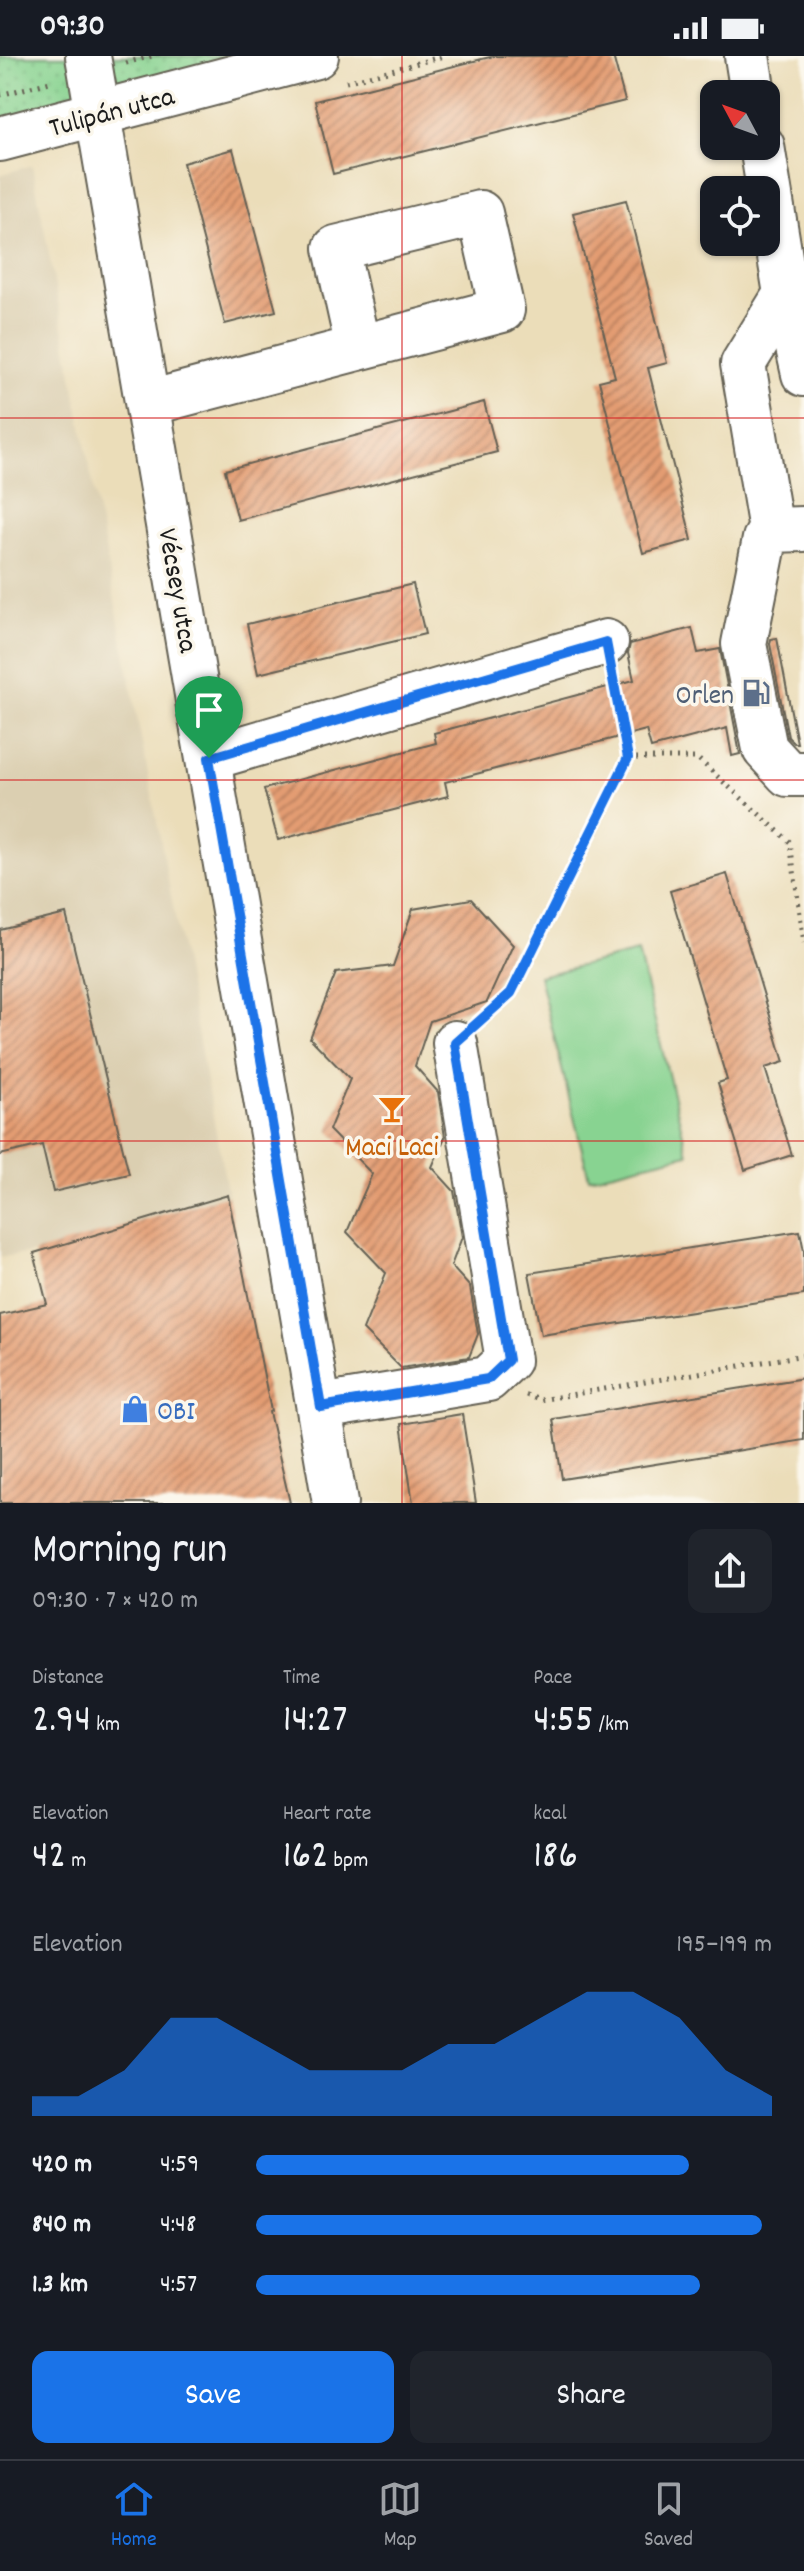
<!DOCTYPE html>
<meta charset="utf-8">
<style>
:root{--surface:#171b24;--page:#20242c;--text:#f1f3f6;--muted:#9ea1a6;--line:#363941;--accent:#1a73e8}
body{margin:0;font-family:Dekko,sans-serif;background:var(--page);color:var(--text);height:100vh;display:flex;flex-direction:column;font-size:30px;white-space:nowrap}
*{box-sizing:border-box;margin:0}
p{font-size:26px;color:var(--muted)}
.icon{flex:none;width:44px;height:44px;fill:none;stroke:currentColor;stroke-width:2;stroke-linecap:round;stroke-linejoin:round}
.map{position:relative;height:1447px;overflow:hidden}
.side{display:flex;flex-direction:column;background:var(--surface);flex:1}
.side>*{flex:none}
.needle{width:52px;rotate:311deg}
.tools{position:absolute;left:700px;top:24px;display:grid;gap:16px}
.tools a{display:grid;place-items:center;width:80px;height:80px;border-radius:16px;background:var(--surface);box-shadow:0 2px 6px #0004;font-size:40px}
.pin{position:absolute;display:grid;place-items:center;width:68px;height:68px;color:#fff;margin:-82px -34px;border-radius:50% 50% 50% 0;rotate:-45deg;box-shadow:0 0 8px #0007}
.pin .icon{rotate:45deg}
.round{display:grid;place-items:center;flex:none;width:84px;height:84px;border-radius:16px;background:var(--page)}
.overview{display:flex;align-items:center;justify-content:space-between;height:136px;padding:0 32px}
h1{font-size:44px;font-weight:600;line-height:60px}
.stats{display:grid;grid-template-columns:repeat(3,1fr);gap:12px;height:136px;padding:8px 32px}
.stats div{display:grid;align-content:center}
.stats b{font-size:40px;font-weight:600}
.stats small{font-size:22px;font-weight:400}
.stats p{font-size:22px}
.chart{height:224px;padding:16px 32px}
.chart p{display:flex;justify-content:space-between}
.chart svg{width:100%;height:144px;margin-top:8px;fill:var(--accent);opacity:.7}
.primary-button{display:flex;gap:16px;margin-top:auto;padding:16px 32px}
.primary-button a{flex:1;height:92px;border-radius:16px;background:var(--accent);color:#fff;font-size:32px;font-weight:600;line-height:92px;text-align:center}
.primary-button a+a{background:var(--page);color:var(--text)}
ul{padding:0 32px;list-style:none;font-size:26px}
li{display:grid;grid-template-columns:128px 96px 1fr;align-items:center;height:60px}
li i{height:20px;border-radius:10px;background:var(--accent)}
.status{display:flex;justify-content:space-between;align-items:center;height:56px;padding:0 40px;background:var(--surface);direction:ltr}
.status svg{height:22px;fill:currentColor}
.tabs{display:flex;justify-content:space-around;align-items:center;height:112px;border-top:2px solid var(--line);background:var(--surface);font-size:22px;color:var(--muted)}
.tabs a{display:grid;justify-items:center;gap:4px}
.tabs .selected{color:var(--accent)}
.map>svg:first-child{display:block}
.built{fill:#dbcfb1}
.grass{fill:url(#grass-dots);stroke:#527856;stroke-width:2}
.garden{fill:#88d391;stroke:#527856;stroke-width:2}
.building{fill:url(#building-hatch)}
.lines{fill:none;stroke-linecap:round;stroke-linejoin:round}
.minor-casing{stroke:#646053;stroke-width:48}
.major-casing{stroke:#646053;stroke-width:48}
.path{stroke:#646053;stroke-width:5;stroke-dasharray:2 6;stroke-linecap:butt}
.minor{stroke:#fff;stroke-width:44}
.major{stroke:#fff;stroke-width:44}
.route-casing{stroke:#fff;stroke-width:16}
.route{stroke:#1a73e8;stroke-width:10}
.grid{fill:none;stroke:#d62828;stroke-width:2;stroke-opacity:0.55}
.labels{text-anchor:middle;stroke-width:7;stroke-linejoin:round;paint-order:stroke}
.street-label{font-size:28px;fill:#1c1c1c;stroke:#fbf7ec}
.service-label{font-size:28px;fill:#4e5e75;stroke:#fbf7ec;text-anchor:end}
.food-label{font-size:28px;fill:#c56008;stroke:#fbf7ec}
.shop-label{font-size:28px;fill:#366cbe;stroke:#fbf7ec;text-anchor:start}
</style>
<div class="status"><b>09:30</b><svg viewBox="0 0 49 12"><path d="M0 12V9h3v3zM5 12V6h3v6zM10 12V3h3v9zM15 12V0h3v12zM26 1h20v11H26zM47 4h2v5h-2z"/></svg></div>
<div class="map">
<svg width="804" height="1447" viewBox="0 0 804 1447">
<defs>
<pattern id="grass-dots" width="8" height="8" patternUnits="userSpaceOnUse" patternTransform="scale(2)"><rect width="8" height="8" fill="#88d391"/><path d="M2 2h.1M6 6h.1" fill="none" stroke="#75b57c" stroke-width="1.8" stroke-linecap="round"/></pattern>
<pattern id="building-hatch" width="6" height="6" patternUnits="userSpaceOnUse" patternTransform="scale(2)"><rect width="6" height="6" fill="#e39c72"/><path d="M-1 1l2-2M0 6l6-6M5 7l2-2" fill="none" stroke="#b77e5d"/></pattern>
</defs>
<rect width="100%" height="100%" fill="#fbf7ec"/>
<filter id="ink" filterUnits="userSpaceOnUse"><feTurbulence type="fractalNoise" baseFrequency=".0125" numOctaves="2"/><feDisplacementMap in="SourceGraphic" scale="16" xChannelSelector="R" yChannelSelector="G"/><feConvolveMatrix kernelMatrix="1 2 1 2 8 2 1 2 1" color-interpolation-filters="sRGB"/></filter>
<filter id="wash" filterUnits="userSpaceOnUse"><feTurbulence type="fractalNoise" baseFrequency=".006" numOctaves="4" result="noise"/><feDisplacementMap in="SourceGraphic" scale="32" xChannelSelector="R" yChannelSelector="G"/><feGaussianBlur stdDeviation="1.8" result="paint"/><feColorMatrix in="noise" values="0 0 0 0 0 0 0 0 0 0 0 0 0 0 0 0 0 1.4 0 .05"/><feComposite in="paint" operator="in"/></filter>
<g filter="url(#wash)">
<rect width="100%" height="100%" fill="#ebddb9"/>
<path class="built" d="M32 109 228 1139 34 1197 0 1201V119Z"/>
<path class="grass" d="M0 0H297L0 77Z"/>
<path class="garden" d="M638 896 688 1098 589 1122 539 920Z"/>
<g id="blocks">
<g class="building">
<path d="M494 0H613L625 45 333 118 315 45Z"/>
<path d="M233 93 276 255 225 268 183 107Z"/>
<path d="M626 144 667 307 648 312 692 484 643 497 599 325 615 321 573 157Z"/>
<path d="M484 346 497 396 238 464 225 414Z"/>
<path d="M413 528 425 578 258 618 247 568Z"/>
<path d="M692 572 698 597 720 593 740 698 732 700 727 672 651 692 646 674 445 726 448 740 278 784 264 733 436 687 434 677 634 624 628 597 630 588Z"/>
<path d="M777 582 797 687H794L788 681 770 588 771 583Z"/>
<path d="M727 818 784 1006 765 1012 792 1099 745 1114 718 1027 727 1024 670 835Z"/>
<path d="M471 843 513 889 487 946 430 965 415 1010 438 1036 445 1081 432 1111 454 1135 462 1181 451 1210 470 1231 478 1278 469 1301 401 1312 363 1274 386 1217 347 1176 372 1118 329 1074 350 1023 310 982 336 917 393 910 413 853Z"/>
<path d="M66 858 129 1118 53 1136 42 1089 0 1099V874Z"/>
<path d="M228 1139 271 1355 269 1356 290 1447H0V1259L47 1248 34 1197Z"/>
<path d="M800 1175 804 1195V1239L541 1279 529 1217Z"/>
<path d="M804 1322V1384L562 1423 553 1363Z"/>
<path d="M462 1358 476 1447H413L401 1368Z"/>
</g>
</g>
</g>
<g filter="url(#ink)">
<use href="#blocks" fill-opacity="0" stroke="#646053" stroke-width="2"/>
<g class="lines">
<defs>
<g id="minor">
<path d="M88 0 335 1447"/>
<path d="M0 83 316 0"/>
<path d="M149 347 502 254 480 157 336 192 358 292"/>
<path d="M804 473 771 474 765 483 744 588 765 693 788 718H804"/>
<path d="M771 474 743 308 786 238"/>
<path d="M209 702 606 586"/>
<path d="M321 1351 488 1323 508 1304 455 987"/>
</g>
<g id="major">
<path d="M747 0 753 38"/>
<path d="M762 90 786 238 804 318"/>
</g>
</defs>
<use href="#minor" class="minor-casing"/>
<use href="#major" class="major-casing"/>
<g class="path">
<path d="M126 7 152 0"/>
<path d="M346 26 444 0"/>
<path d="M0 39 54 25"/>
<path d="M628 702H697L790 786 804 887"/>
<path d="M483 962 511 937 628 702 613 622"/>
<path d="M526 1339 540 1344 804 1299"/>
</g>
<use href="#minor" class="minor"/>
<use href="#major" class="major"/>
</g>
</g>
<g class="lines" filter="url(#ink)">
<defs>
<path id="route" d="M606 586 628 702 511 937 455 987 508 1304 488 1323 321 1351 209 702Z"/>
</defs>
<use href="#route" class="route-casing"/>
<use href="#route" class="route"/>
</g>
<path class="grid" d="M402 0V1447M0 362H804M0 724H804M0 1085H804"/>
<defs>
<symbol id="fuel-bare" viewBox="-9 -9 18 18"><path d="M-5.5-6h7V0h2V4h1.3V-2.5L3-4.5l.8-.8L6-3V5H2.5V1h-1V6h-7ZM-4.2-4.7v3.2H.2V-4.7Z" fill="#5c6f8a" stroke="#fbf7ec" stroke-width="2.5" paint-order="stroke"/></symbol>
<symbol id="bar-bare" viewBox="-9 -9 18 18"><path d="M-6-5H6L.8 .8V4.5H3.5V6h-7V4.5H-.8V.8Z" fill="#e8710a" stroke="#fbf7ec" stroke-width="2.5" paint-order="stroke"/></symbol>
<symbol id="shop-bare" viewBox="-9 -9 18 18"><path d="M-5-2.5h2.3a2.7 3.5 0 0 1 5.4 0H5L5.5 6h-11ZM-1.5-2.5h3a1.5 2.3 0 0 0-3 0Z" fill="#3f7fe0" stroke="#fbf7ec" stroke-width="2.5" paint-order="stroke"/></symbol>
</defs>
<g fill-rule="evenodd">
<use href="#fuel-bare" x="736" y="617" width="40" height="40"/>
<use href="#bar-bare" x="372" y="1033" width="40" height="40"/>
<use href="#shop-bare" x="115" y="1333" width="40" height="40"/>
</g>
<g class="labels">
<g class="street-label">
<text transform="translate(111 54) rotate(-15)" y="10">Tulipán utca</text>
<text transform="translate(180 534) rotate(80)" y="10">Vécsey utca</text>
</g>
<g class="service-label">
<text x="734" y="647">Orlen</text>
</g>
<g class="food-label">
<text x="392" y="1099">Maci Laci</text>
</g>
<g class="shop-label">
<text x="157" y="1363">OBI</text>
</g>
</g>
</svg>
<div class="tools">
<a><svg class="needle" viewBox="-14 -14 28 28"><path d="M0-13l5 13h-10z" fill="#e53935"/><path d="M0 13l5-13h-10z" fill="#9ea1a6"/></svg></a>
<a><svg class="icon" aria-label="locate" viewBox="0 0 24 24"><circle cx="12" cy="12" r="6"/><path d="M12 2v4M12 18v4M2 12h4M18 12h4"/></svg></a>
</div>
<div class="pin" style="left:209px;top:702px;background:#1e9e55"><svg class="icon" aria-label="arrive" viewBox="0 0 24 24"><path d="M6 21V4h12l-3 4 3 4H6"/></svg></div>
</div>
<section class="side">
<div class="overview"><div><h1>Morning run</h1><p>09:30 · 7 × 420 m</p></div><a class="round"><svg class="icon" aria-label="share" viewBox="0 0 24 24"><path d="M12 15V3M7 8l5-5 5 5M5 13v7h14v-7"/></svg></a></div>
<div class="stats">
<div><p>Distance</p><b>2.94<small> km</small></b></div>
<div><p>Time</p><b>14:27</b></div>
<div><p>Pace</p><b>4:55<small> /km</small></b></div>
</div>
<div class="stats">
<div><p>Elevation</p><b>42<small> m</small></b></div>
<div><p>Heart rate</p><b>162<small> bpm</small></b></div>
<div><p>kcal</p><b>186</b></div>
</div>
<div class="chart"><p><span>Elevation</span>195–199 m</p>
<svg viewBox="0 0 160 44" preserveAspectRatio="none"><path d="M0 44V38L10 38L20 30L30 14L40 14L50 22L60 30L70 30L80 30L90 22L100 22L110 14L120 6L130 6L140 14L150 30L160 38V44z"/></svg>
</div>
<ul>
<li><b>420 m</b>4:59<i style="width:84%"></i></li>
<li><b>840 m</b>4:48<i style="width:98%"></i></li>
<li><b>1.3 km</b>4:57<i style="width:86%"></i></li>
</ul>
<div class="primary-button"><a>Save</a><a>Share</a></div>
</section>
<nav class="tabs">
<a class="selected"><svg class="icon" aria-label="home" viewBox="0 0 24 24"><path d="M3 11l9-7 9 7M6 9v11h12V9"/></svg>Home</a>
<a><svg class="icon" aria-label="map" viewBox="0 0 24 24"><path d="M3 6l6-2 6 2 6-2v14l-6 2-6-2-6 2zM9 4v14M15 6v14"/></svg>Map</a>
<a><svg class="icon" aria-label="saved" viewBox="0 0 24 24"><path d="M7 4h10v16l-5-4-5 4z"/></svg>Saved</a>
</nav>
